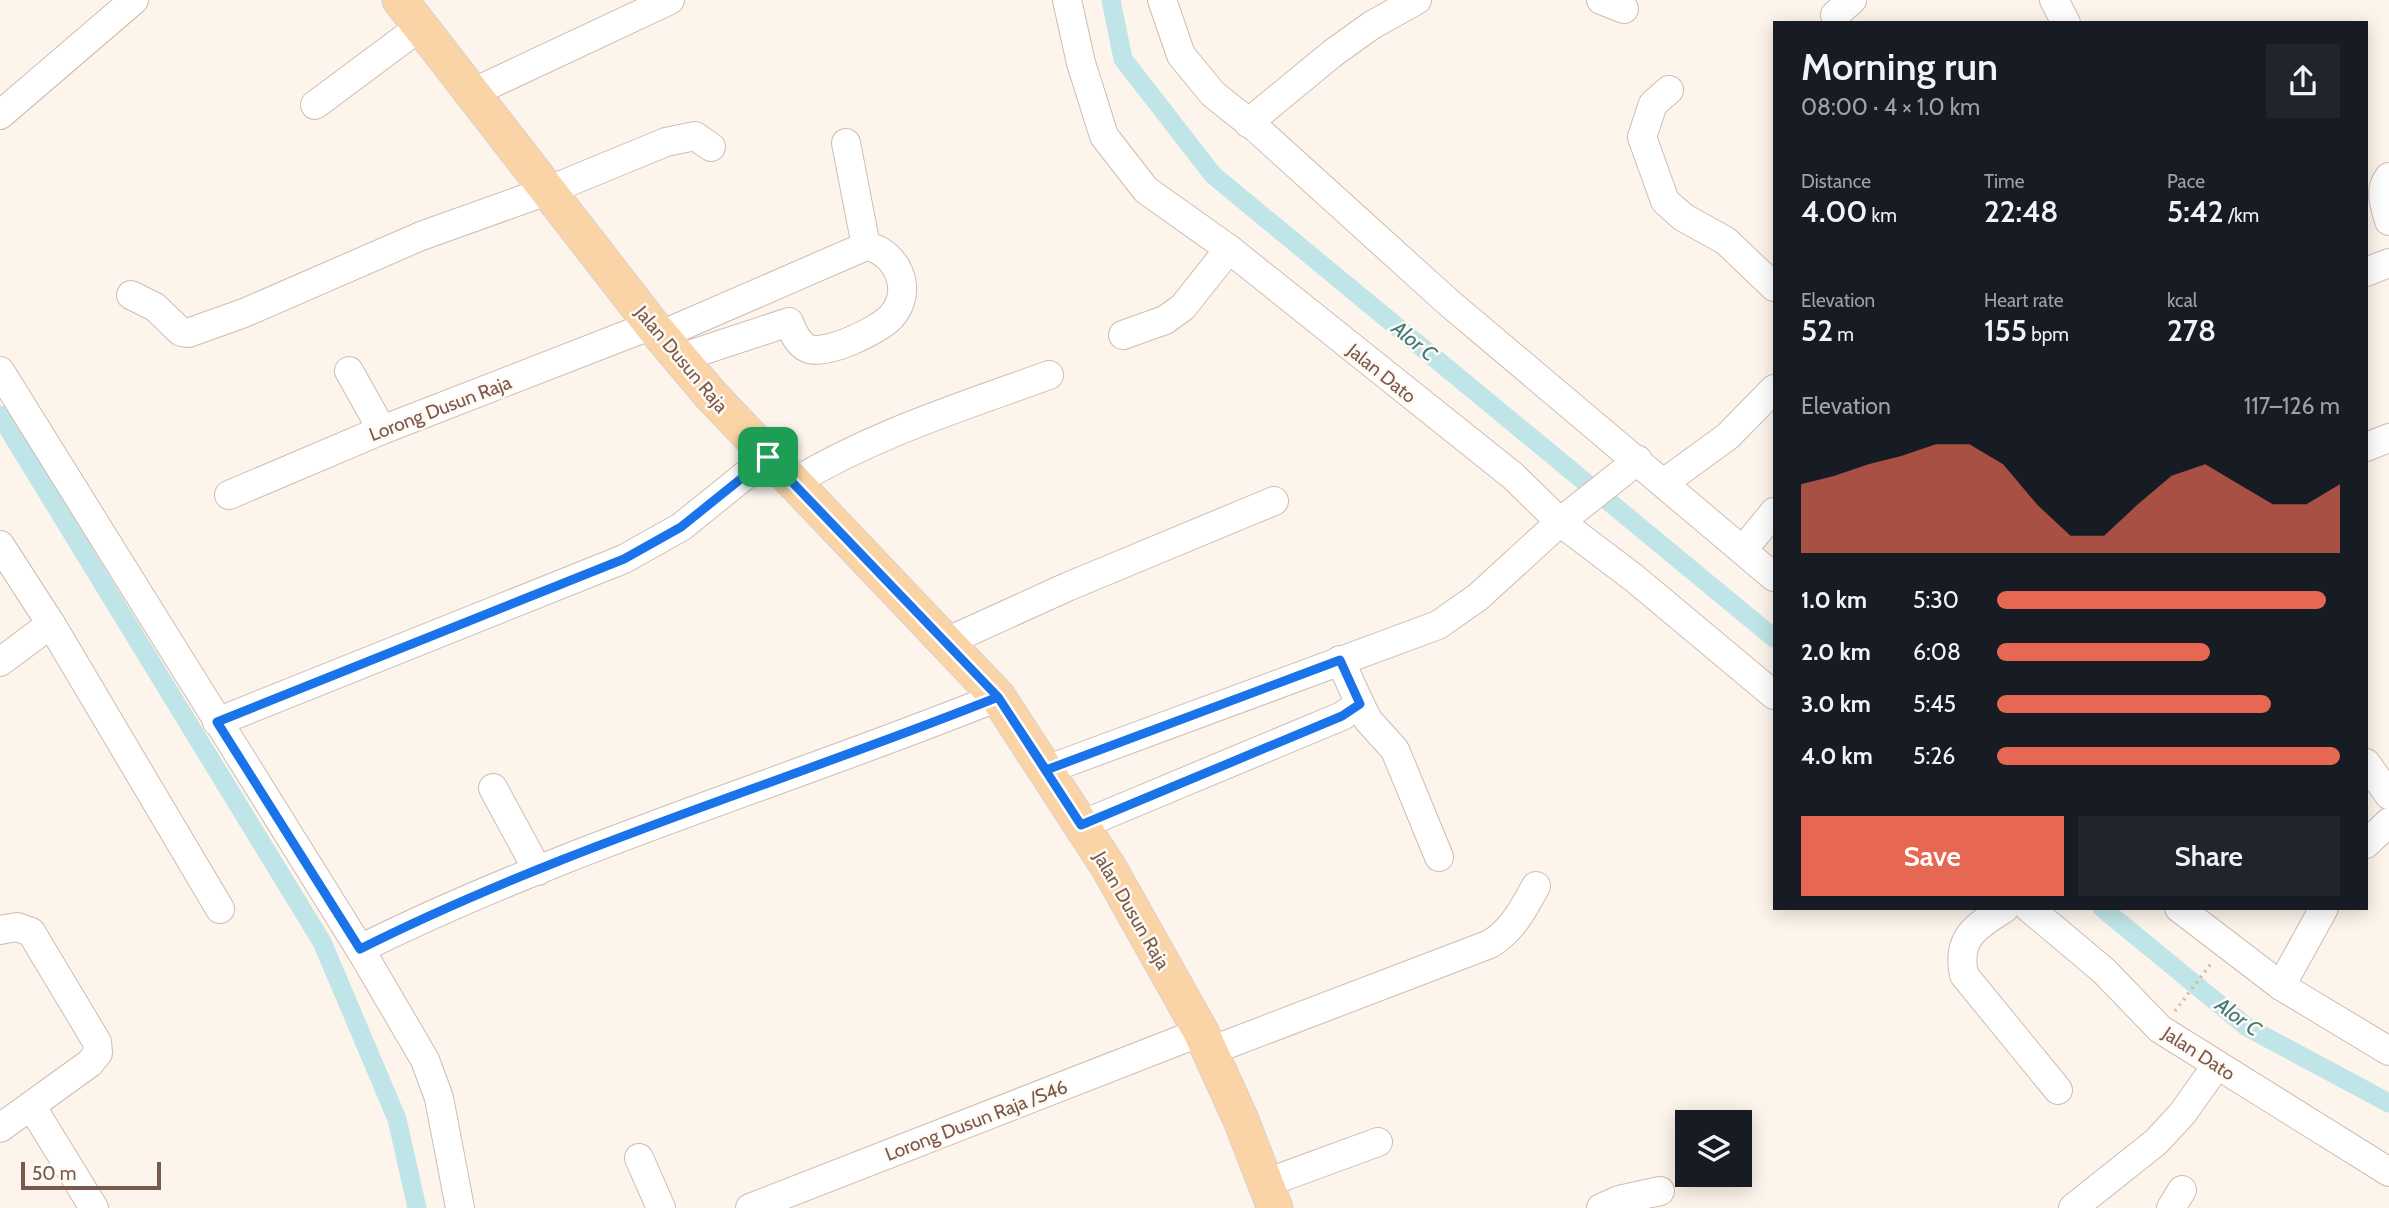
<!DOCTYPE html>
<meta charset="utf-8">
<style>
:root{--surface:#171b24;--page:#20242c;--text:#f1f3f6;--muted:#9ea1a6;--accent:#e66752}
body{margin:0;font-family:Cabin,sans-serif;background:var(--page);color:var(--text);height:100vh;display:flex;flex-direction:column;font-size:26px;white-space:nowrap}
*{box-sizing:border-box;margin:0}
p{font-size:23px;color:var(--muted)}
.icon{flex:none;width:38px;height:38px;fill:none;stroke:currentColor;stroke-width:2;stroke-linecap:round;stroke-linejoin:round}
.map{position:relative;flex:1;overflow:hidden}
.side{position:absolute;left:1773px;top:21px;width:595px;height:889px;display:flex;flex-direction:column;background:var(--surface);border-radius:0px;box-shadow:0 4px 18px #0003}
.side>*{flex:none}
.controls{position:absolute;left:1675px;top:1110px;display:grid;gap:14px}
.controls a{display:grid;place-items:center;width:77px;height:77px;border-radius:0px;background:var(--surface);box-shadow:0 4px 18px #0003;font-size:35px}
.scale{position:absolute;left:21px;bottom:18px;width:140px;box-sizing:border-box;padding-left:7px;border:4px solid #79594d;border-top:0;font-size:19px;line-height:24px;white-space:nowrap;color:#79594d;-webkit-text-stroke:5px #fff9f3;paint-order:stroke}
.pin{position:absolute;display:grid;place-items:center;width:60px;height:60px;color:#fff;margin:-30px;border-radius:14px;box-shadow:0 4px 10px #0006}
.round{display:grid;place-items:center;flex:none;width:74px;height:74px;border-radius:0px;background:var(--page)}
.head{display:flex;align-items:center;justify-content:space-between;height:119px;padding:0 28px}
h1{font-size:38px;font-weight:600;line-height:52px}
.figures{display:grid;grid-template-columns:repeat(3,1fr);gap:10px;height:119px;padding:7px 28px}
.figures div{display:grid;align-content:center}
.figures b{font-size:30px;font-weight:600}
.figures small{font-size:19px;font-weight:400}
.figures p{font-size:19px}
.chart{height:196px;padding:14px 28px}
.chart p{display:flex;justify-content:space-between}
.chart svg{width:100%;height:126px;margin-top:7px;fill:var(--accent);opacity:.7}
.primary-button{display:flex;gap:14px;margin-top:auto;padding:14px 28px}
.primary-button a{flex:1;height:80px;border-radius:0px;background:var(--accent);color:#fff;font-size:28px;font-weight:600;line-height:80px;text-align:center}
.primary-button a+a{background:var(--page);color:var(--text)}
ul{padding:0 28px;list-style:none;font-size:23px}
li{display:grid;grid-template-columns:112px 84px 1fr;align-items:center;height:52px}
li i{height:18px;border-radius:9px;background:var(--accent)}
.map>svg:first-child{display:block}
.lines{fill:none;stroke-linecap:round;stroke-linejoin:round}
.canal{stroke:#bfe5e8;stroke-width:19}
.minor-casing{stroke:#d0bbb0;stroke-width:30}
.major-casing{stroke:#d9d1cd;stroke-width:37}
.path{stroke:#d8b5a5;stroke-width:3.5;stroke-dasharray:2 5;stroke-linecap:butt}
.minor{stroke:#fff;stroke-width:28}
.major{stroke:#fad4a6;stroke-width:35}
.route-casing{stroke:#fff;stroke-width:14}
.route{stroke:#1a73e8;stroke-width:9}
.labels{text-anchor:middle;stroke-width:5;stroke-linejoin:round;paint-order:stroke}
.street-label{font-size:19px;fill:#79594d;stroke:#fff9f3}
.water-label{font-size:21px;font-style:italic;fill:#40787e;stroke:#fff9f3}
</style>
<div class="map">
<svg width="2389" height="1208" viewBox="0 0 2389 1208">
<rect width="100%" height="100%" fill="#fdf5ec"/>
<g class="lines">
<g class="canal">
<path d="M1111 0 1123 59 1213 175 1774 638"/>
<path d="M0 415 322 942 397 1119 417 1208"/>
<path d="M2102 908 2247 1027 2389 1103"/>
</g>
<defs>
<g id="minor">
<path d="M1067 0 1081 63 1104 136 1146 190 1229 249 1513 476 1560 522 1634 578 1774 695"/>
<path d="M1162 0 1181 55 1213 94 1257 129 1448 302 1774 577"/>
<path d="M1601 0 1624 9"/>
<path d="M2054 0 2066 23"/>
<path d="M1835 15 1852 0"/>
<path d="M1669 90 1653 104 1642 137 1665 201 1683 217 1726 241 1774 287"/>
<path d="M472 93 670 0"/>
<path d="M315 105 421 26"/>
<path d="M0 115 134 0"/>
<path d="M1248 123 1333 53 1372 25 1417 0"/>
<path d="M846 143 866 246"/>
<path d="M2389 177C2378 190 2385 206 2389 221"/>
<path d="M2366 272 2389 263"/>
<path d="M131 295 155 307 181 332 188 333 244 313 421 236 547 191 666 142 695 136 711 147"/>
<path d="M661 335 866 246C897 251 915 291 891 317 879 330 825 357 807 348 797 343 793 332 789 322L680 358"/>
<path d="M1123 335 1165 320 1183 307 1229 249"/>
<path d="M0 371 360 949C563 848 787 782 998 697"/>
<path d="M349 371 382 430"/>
<path d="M2366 447 2389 438"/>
<path d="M1665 482 1728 436 1774 389"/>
<path d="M793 483C874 434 961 407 1049 375"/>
<path d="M229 495 382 430 652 325"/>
<path d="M0 545 51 624 0 662"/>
<path d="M1743 550 1774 512"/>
<path d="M51 624 220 909"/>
<path d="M946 642 1067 587 1274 501"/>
<path d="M1360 704 1368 720 1395 750 1439 857"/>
<path d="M217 722 624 559 681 527 768 457"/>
<path d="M2366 763 2389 795"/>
<path d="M1046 770 1438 625 1478 597 1560 522 1638 460"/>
<path d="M493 788 538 871"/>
<path d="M1081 825 1342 716 1360 704 1340 660"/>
<path d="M2366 844 2389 822"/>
<path d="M2005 908C1976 927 1956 937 1964 975L2058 1090"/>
<path d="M2029 908 2104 971 2160 1029 2389 1172"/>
<path d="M2179 908 2281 986 2389 1051"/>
<path d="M0 930 17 927 31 932 97 1042 98 1053 90 1063 0 1128"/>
<path d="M360 949 425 1060 439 1098 460 1208"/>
<path d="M2281 986 2324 908"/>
<path d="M1210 1051 1490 944C1513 930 1523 909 1536 886"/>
<path d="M32 1107 94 1208"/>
<path d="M639 1158 661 1208"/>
<path d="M1266 1183 1378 1142"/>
<path d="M750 1208 1201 1032"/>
<path d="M1601 1208 1619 1200 1660 1191"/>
<path d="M2073 1208 2156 1142 2182 1114 2217 1065"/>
<path d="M2171 1208 2182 1190"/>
</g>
<path id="major" d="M400 0 652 325 710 394 998 697 1109 868 1201 1032 1241 1120 1275 1208"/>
</defs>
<use href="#minor" class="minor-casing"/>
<use href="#major" class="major-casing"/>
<path class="path" d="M2175 1011 2213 961"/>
<use href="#minor" class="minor"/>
<use href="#major" class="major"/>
</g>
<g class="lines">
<defs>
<path id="route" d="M768 457 681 527 624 559 217 722 360 949C563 847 786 782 998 697L1081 825 1342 716 1360 704 1340 660 1046 770 998 697 768 457"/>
</defs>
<use href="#route" class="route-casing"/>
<use href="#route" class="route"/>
</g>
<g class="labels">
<g class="street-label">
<text transform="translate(682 359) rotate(50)" y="7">Jalan Dusun Raja</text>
<text transform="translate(1382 373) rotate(39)" y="7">Jalan Dato</text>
<text transform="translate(440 408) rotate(-21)" y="7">Lorong Dusun Raja</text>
<text transform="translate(1132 910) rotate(60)" y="7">Jalan Dusun Raja</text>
<text transform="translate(2199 1053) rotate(33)" y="7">Jalan Dato</text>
<text transform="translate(976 1120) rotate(-21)" y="7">Lorong Dusun Raja /S46</text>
</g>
<g class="water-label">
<text transform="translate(1414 341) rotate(39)" y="7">Alor C</text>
<text transform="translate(2238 1017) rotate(36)" y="7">Alor C</text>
</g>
</g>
</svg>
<div class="controls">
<a><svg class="icon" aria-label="layers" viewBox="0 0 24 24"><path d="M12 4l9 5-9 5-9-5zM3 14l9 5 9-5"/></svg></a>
</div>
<div class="scale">50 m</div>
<div class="pin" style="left:768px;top:457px;background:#1e9e55"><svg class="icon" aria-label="arrive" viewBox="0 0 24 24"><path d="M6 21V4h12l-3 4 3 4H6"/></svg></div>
<section class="side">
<div class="head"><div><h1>Morning run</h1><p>08:00 · 4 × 1.0 km</p></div><a class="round"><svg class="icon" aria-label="share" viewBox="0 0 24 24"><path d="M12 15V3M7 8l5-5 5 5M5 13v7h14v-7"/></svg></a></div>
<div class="figures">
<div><p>Distance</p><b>4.00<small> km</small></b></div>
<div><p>Time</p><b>22:48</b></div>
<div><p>Pace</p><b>5:42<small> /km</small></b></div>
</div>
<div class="figures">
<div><p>Elevation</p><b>52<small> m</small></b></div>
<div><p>Heart rate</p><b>155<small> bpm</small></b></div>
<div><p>kcal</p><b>278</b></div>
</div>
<div class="chart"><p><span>Elevation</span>117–126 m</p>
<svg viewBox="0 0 160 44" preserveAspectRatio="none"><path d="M0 44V20L10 17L20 13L30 10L40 6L50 6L60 13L70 27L80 38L90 38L100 27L110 17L120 13L130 20L140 27L150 27L160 20V44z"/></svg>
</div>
<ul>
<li><b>1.0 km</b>5:30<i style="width:96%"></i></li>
<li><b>2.0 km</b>6:08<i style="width:62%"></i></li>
<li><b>3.0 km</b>5:45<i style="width:80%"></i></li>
<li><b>4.0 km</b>5:26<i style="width:100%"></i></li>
</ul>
<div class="primary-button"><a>Save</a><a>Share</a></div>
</section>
</div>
